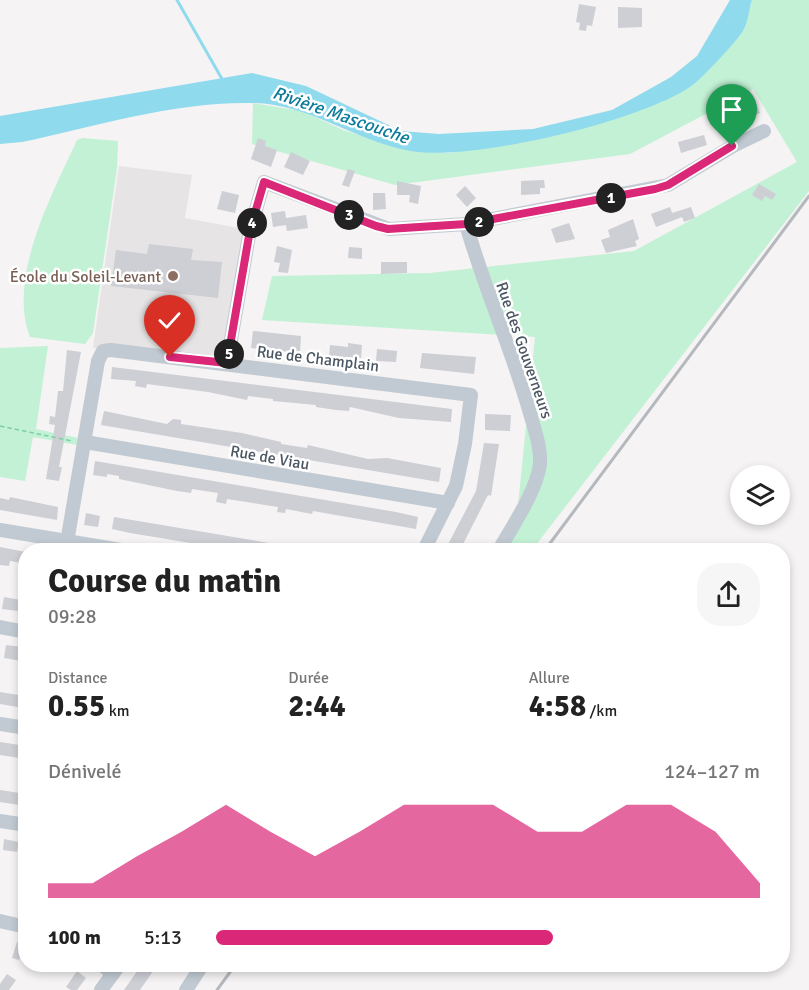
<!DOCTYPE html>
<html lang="fr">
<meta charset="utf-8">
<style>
:root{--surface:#fff;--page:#f6f6f6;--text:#222;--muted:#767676;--accent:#db2777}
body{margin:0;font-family:Signika,sans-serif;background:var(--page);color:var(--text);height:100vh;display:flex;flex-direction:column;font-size:22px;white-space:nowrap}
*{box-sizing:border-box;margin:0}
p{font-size:20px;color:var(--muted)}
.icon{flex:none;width:33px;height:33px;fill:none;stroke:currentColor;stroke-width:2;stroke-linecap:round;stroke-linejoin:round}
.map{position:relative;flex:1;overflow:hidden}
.drawer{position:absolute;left:18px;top:543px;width:772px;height:429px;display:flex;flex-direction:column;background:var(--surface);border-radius:24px;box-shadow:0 3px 9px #0003}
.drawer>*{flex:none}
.tools{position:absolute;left:730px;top:465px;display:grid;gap:12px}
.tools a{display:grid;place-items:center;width:60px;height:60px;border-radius:50%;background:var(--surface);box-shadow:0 3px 9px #0003;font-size:30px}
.pin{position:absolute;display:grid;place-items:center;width:51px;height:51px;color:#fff;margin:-62px -26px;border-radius:50% 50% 50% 0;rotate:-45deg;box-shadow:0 0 6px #0007}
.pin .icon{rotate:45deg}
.km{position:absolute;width:30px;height:30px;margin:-15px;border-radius:50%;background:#222;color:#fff;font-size:16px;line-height:30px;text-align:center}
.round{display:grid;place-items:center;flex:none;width:63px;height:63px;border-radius:24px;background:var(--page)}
.summary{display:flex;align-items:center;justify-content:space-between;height:102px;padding:0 30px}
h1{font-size:33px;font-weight:700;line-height:45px}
.stats{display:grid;grid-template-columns:repeat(3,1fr);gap:9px;height:102px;padding:6px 30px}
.stats div{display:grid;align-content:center}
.stats b{font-size:30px;font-weight:700}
.stats small{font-size:16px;font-weight:400}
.stats p{font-size:16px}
.chart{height:168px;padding:12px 30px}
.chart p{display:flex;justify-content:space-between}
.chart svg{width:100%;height:108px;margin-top:6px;fill:var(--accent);opacity:.7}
ul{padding:0 30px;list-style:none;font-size:20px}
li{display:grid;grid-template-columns:96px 72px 1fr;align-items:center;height:45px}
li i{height:15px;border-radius:8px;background:var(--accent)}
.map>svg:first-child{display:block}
.education{fill:#e6e4e5}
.green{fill:#c3f1d5}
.water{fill:#90daee}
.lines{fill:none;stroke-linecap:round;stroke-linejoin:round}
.stream{stroke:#90daee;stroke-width:3}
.building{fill:#cdcfd5}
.path{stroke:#7ad0a6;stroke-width:1.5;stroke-dasharray:4.5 3;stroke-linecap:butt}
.minor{stroke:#c1cad2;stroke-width:14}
.rail{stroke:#b5b8bd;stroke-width:3}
.route-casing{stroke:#fff;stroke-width:12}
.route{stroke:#db2777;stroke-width:8}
.education-dot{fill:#8d6e63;stroke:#fff;stroke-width:2}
.labels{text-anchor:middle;stroke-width:5;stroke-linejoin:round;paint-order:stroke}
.education-label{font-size:16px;fill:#785e54;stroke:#fff;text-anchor:end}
.street-label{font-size:16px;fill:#4a5661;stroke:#fff}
.water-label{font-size:18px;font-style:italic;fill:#0c7c9b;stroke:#fff}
</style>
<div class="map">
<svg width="809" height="990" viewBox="0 0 809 990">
<rect width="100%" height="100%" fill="#f5f3f3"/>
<path class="education" d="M119 166 192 175 185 218 250 230 227 361 93 348Z"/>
<g class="green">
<path d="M752 0H809V191L532 550H493L517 515 535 337 262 320 272 276 430 273 634 251 797 162 753 89 630 154 395 185 252 144 253 103 302 111 343 130 410 151 450 153 661 102 744 30Z"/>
<path d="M83 138 118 141 117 168 93 333 85 344 30 337C7 277 52 195 77 140Z"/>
<path d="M48 346 36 429 78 438 77 445 33 437 25 481 0 477V348Z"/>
</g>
<path class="water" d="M730 0H752C749 9 748 23 743 31 736 42 704 76 694 84 645 121 470 162 410 151 356 141 309 104 254 103 176 101 97 126 22 142L0 144V116L252 73 306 86 401 131 439 134 533 129 612 110 671 77 697 56Z"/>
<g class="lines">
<path class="stream" d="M177 0 222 79"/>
</g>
<g class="building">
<path d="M579 4 596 7 592 26 587 25 586 31 579 30 580 23 576 22Z"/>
<path d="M618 7 642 8V27L618 28Z"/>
<path d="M754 99 760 113 749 117 751 121 724 131 719 118 730 114 728 109Z"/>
<path d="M704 135 707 145 681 153 678 142Z"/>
<path d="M258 138 266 141 265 146 277 150 271 167 251 159Z"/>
<path d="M291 152 310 161 303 175 284 167Z"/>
<path d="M348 169 355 171 349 187 342 185Z"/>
<path d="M544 180 545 188H540V194L521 195V181Z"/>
<path d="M397 181 421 186 418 204 409 202 410 195H397Z"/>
<path d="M759 184 776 194 772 200 765 196 762 201 752 195Z"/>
<path d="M465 186 476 198 467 207 456 195Z"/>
<path d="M222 191 239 195 235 213 217 209Z"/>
<path d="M373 193H385L386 209 373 210Z"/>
<path d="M670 207 672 213 691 207 695 218 684 222 682 217 656 227 651 214Z"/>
<path d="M285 211 286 218 306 215 308 228 287 231 286 225 273 227 271 213Z"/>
<path d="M633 219 639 239 635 241 637 246 606 253 601 240 610 237 608 230Z"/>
<path d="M569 223 575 239 556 243 551 229Z"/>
<path d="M149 244 193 249 191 260 222 262 218 298 111 286 116 250 147 254Z"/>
<path d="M277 246 292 250 288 273 278 272 280 263 274 262Z"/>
<path d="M349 247 362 248V259L348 258Z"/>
<path d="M381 262H407V273L381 274Z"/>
<path d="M253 331 301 336 300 353 251 348Z"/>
<path d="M348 343 362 345 361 358 329 357 330 345 348 347Z"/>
<path d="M377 349 397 351 396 362 376 361Z"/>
<path d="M67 350 81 352 59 467H62L59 481 46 479 55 425 49 424 50 416 55 417 58 391H63Z"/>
<path d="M422 353 476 357 474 374 420 368Z"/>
<path d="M112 367 452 409 451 422 399 418 350 407 349 411 336 410 316 407V405L273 401V399L248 396 247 400 208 392 147 384 146 388 135 386 136 381 111 379Z"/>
<path d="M104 411 167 424 173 419 181 420V424L242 433 281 442V444L307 448 308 445 368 459 387 458 441 468 439 482 101 425Z"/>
<path d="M485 414 511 415 510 431 485 430Z"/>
<path d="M484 443 499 444 491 496 488 495 460 550H445L476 491Z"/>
<path d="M95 461 396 512 418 517 416 529 313 511 312 514 286 509 285 513 277 512 278 507 227 499 226 504 216 502 218 493 192 489 191 493 177 491 119 479V476L107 474V477L93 475Z"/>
<path d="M10 497 58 507 57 520 0 510V498L9 500Z"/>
<path d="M86 513 100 516 98 527 84 525Z"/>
<path d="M114 517 269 543 268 550H233L130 533 112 529Z"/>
<path d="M0 547 26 552V564L10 561 9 566 0 565Z"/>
<path d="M4 597 26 601V612L2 609Z"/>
<path d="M6 645 23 647 21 661 4 658Z"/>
<path d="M0 692 25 696 23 708 0 704Z"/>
<path d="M0 742 26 746V759L0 755Z"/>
<path d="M0 790 26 794V806L0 802Z"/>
<path d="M4 839 19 842 17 852 3 850Z"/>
<path d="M17 942 26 944V956L21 954 19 960 12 958Z"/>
<path d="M142 964H158L140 990H124Z"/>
<path d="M77 971 86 978 77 990H71L66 987Z"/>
<path d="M7 974 16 980 9 990H0V984Z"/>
</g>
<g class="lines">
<path class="path" d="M0 426 72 441"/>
<g class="minor">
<path d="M466 224C484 288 511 347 529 410 534 427 541 447 540 464 537 490 512 527 499 550"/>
<path d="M227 363 250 230 264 182 389 229 466 224 668 185 733 146 764 131"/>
<path d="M85 442 448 503"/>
<path d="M0 530 121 550"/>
<path d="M67 542 98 361 103 351 111 350 471 395 465 444 456 486 424 550"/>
<path d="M0 627 26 632"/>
<path d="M0 724 26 728"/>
<path d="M0 821 26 825"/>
<path d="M0 921 26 927"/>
<path d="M101 964 113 974"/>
<path d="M101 990 120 964"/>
<path d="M186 990 203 964"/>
</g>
<g class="rail">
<path d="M545 550 809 196"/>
<path d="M217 990 236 964"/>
</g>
</g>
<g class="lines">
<defs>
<path id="route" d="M170 357 227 363 250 230 264 182 376 226 388 229 466 224 655 189 668 185 732 146"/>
</defs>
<use href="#route" class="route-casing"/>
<use href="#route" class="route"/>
</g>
<circle class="education-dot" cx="173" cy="276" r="6"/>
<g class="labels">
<g class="education-label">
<text x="161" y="282">École du Soleil-Levant</text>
</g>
<g class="street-label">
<text transform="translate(525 350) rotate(71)" y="6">Rue des Gouverneurs</text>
<text transform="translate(318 358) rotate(7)" y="6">Rue de Champlain</text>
<text transform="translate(270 457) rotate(10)" y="6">Rue de Viau</text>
</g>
<g class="water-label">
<text transform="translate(341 115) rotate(19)" y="6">Rivière Mascouche</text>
</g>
</g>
</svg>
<div class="tools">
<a><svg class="icon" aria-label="layers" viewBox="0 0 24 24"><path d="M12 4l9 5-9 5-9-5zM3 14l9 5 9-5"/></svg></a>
</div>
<div class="pin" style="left:732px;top:146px;background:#1e9e55"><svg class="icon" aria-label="arrive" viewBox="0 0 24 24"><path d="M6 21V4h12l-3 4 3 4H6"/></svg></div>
<div class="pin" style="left:170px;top:357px;background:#d93025"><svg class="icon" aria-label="check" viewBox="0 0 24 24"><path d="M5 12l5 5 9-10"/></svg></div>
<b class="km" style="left:611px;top:198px">1</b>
<b class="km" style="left:479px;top:222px">2</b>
<b class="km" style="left:349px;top:215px">3</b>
<b class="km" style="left:252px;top:223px">4</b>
<b class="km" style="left:229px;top:354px">5</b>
<section class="drawer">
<div class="summary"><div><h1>Course du matin</h1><p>09:28</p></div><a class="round"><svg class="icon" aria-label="share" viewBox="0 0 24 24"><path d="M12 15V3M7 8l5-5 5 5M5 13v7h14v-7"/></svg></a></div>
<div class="stats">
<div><p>Distance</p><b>0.55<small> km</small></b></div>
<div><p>Durée</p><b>2:44</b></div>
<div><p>Allure</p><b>4:58<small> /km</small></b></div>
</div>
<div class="chart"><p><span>Dénivelé</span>124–127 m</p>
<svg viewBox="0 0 160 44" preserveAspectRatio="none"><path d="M0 44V38L10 38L20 27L30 17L40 6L50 17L60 27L70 17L80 6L90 6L100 6L110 17L120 17L130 6L140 6L150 17L160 38V44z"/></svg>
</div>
<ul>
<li><b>100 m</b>5:13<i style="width:62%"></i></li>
</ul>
</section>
</div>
